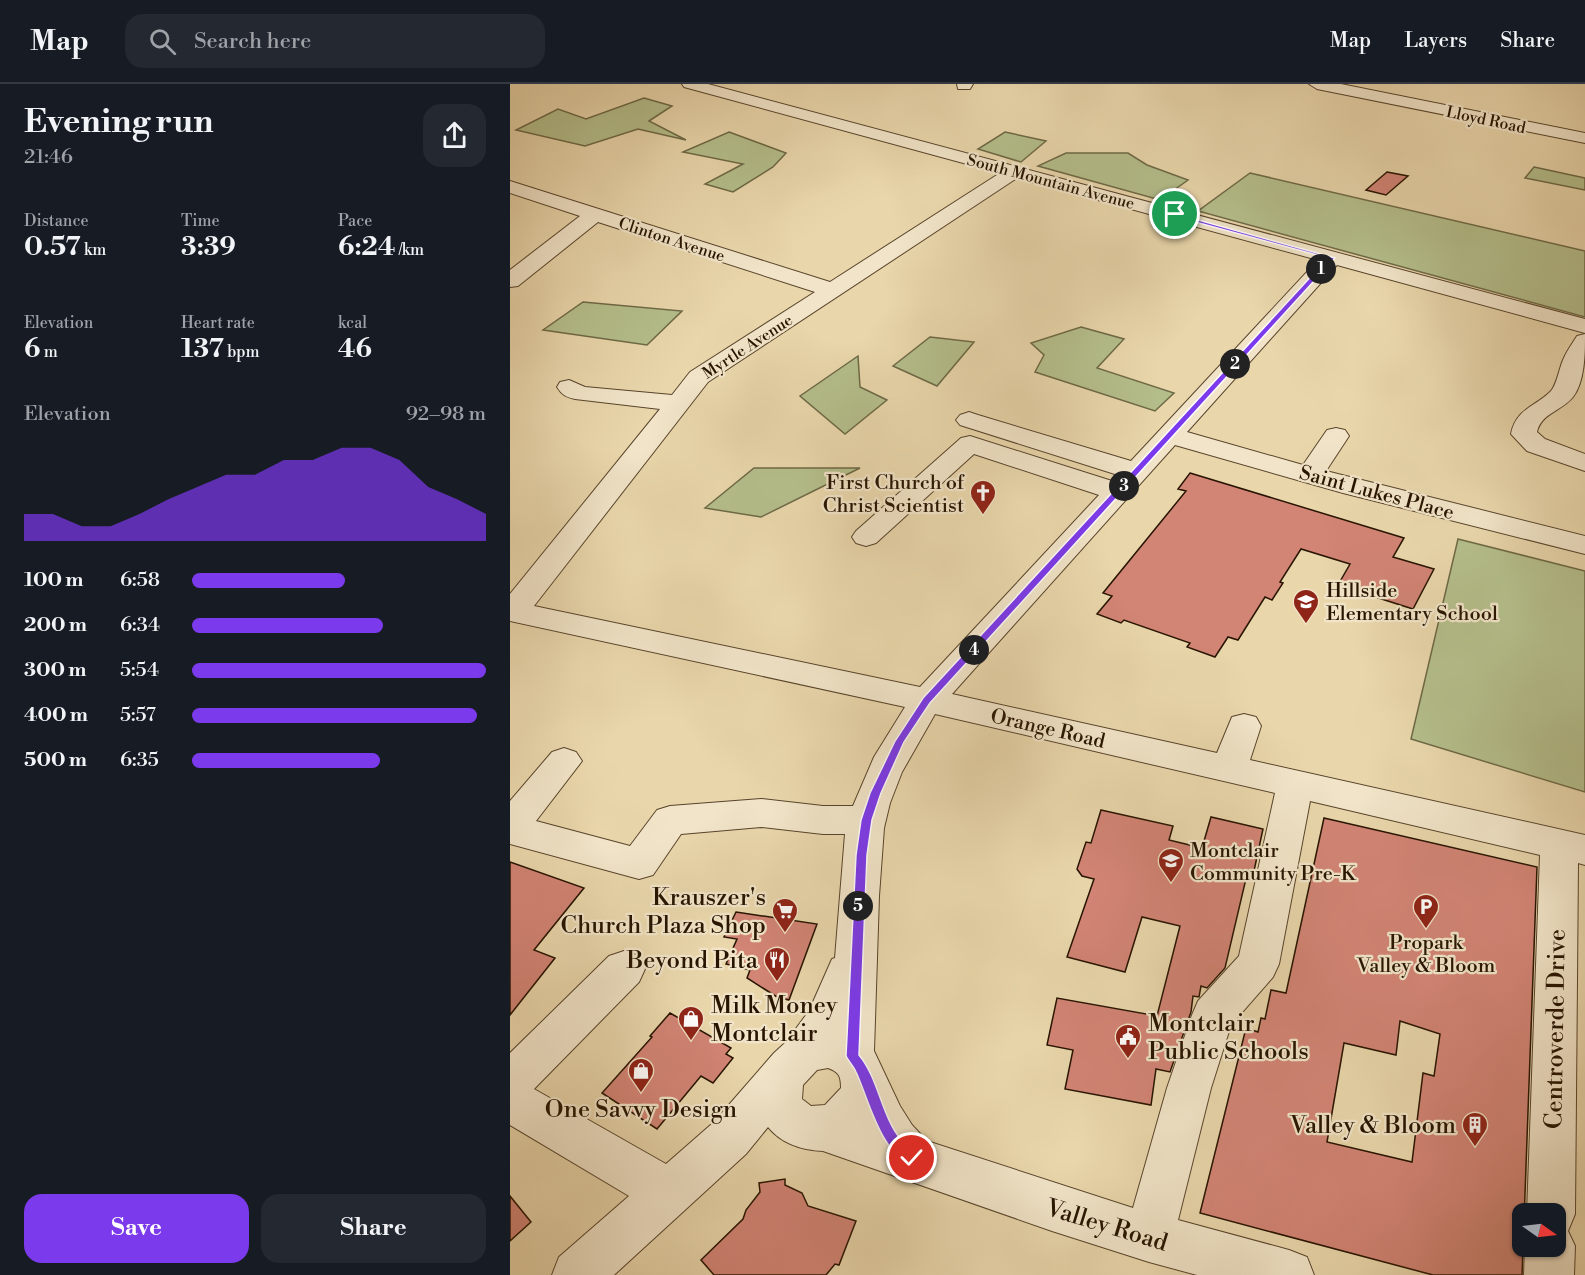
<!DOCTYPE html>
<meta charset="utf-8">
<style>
:root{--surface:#171b24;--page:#242831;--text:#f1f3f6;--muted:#9ea1a6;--line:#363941;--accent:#7c3aed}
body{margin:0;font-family:"Libre Bodoni",serif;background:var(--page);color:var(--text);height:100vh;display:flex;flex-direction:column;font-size:22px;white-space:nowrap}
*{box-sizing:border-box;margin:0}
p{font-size:20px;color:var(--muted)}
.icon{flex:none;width:33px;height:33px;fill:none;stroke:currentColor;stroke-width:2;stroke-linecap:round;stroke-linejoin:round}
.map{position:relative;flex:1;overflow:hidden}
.panel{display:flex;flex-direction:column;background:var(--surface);width:510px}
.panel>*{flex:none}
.needle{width:39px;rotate:104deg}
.fabs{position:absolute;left:1002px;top:1119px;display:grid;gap:12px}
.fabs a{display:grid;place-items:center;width:54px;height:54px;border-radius:12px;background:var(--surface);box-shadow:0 2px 4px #0004;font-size:30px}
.pin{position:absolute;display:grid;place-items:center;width:51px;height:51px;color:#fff;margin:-26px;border:3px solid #fff;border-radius:50%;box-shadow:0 2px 6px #0007}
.km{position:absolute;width:30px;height:30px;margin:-15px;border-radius:50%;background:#222;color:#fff;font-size:16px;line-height:30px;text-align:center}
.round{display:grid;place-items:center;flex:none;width:63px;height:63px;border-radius:18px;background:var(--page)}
.summary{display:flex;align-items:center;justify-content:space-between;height:102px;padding:0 24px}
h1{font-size:33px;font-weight:700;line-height:45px}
.stats{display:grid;grid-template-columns:repeat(3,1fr);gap:9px;height:102px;padding:6px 24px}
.stats div{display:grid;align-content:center}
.stats b{font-size:26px;font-weight:700}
.stats small{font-size:16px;font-weight:400}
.stats p{font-size:16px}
.chart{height:168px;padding:12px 24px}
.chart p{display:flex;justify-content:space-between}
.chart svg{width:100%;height:108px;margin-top:6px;fill:var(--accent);opacity:.7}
.button{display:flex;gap:12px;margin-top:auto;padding:12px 24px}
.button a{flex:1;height:69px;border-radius:18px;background:var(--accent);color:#fff;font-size:24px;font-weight:700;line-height:69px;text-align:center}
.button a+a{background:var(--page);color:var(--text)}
ul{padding:0 24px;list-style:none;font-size:20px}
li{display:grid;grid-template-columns:96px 72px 1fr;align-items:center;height:45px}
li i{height:15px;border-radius:8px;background:var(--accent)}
header{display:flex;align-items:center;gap:36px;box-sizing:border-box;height:84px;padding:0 30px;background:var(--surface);border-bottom:2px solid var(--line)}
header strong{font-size:28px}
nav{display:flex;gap:33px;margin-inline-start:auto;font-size:21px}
.search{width:420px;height:54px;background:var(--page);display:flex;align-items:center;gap:15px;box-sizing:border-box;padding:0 21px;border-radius:18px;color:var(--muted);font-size:22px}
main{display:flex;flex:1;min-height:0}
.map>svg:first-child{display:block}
.green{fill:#b4be8b;stroke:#6e6946;stroke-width:1.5}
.building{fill:#d28475;stroke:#271400;stroke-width:1.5;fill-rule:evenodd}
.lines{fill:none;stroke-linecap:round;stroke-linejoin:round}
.minor-casing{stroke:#58442b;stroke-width:2}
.minor{fill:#f1e4c8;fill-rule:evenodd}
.route{fill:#7c3aed;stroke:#fff;stroke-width:1.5}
.labels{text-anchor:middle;stroke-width:4.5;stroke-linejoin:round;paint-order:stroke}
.far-street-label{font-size:16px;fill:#271400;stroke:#f1e4c8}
.poi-label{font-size:20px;fill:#271400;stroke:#f1e4c8;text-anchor:start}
.street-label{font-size:20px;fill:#271400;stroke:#f1e4c8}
.near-poi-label{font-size:24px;fill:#271400;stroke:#f1e4c8;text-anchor:end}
.near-street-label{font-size:24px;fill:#271400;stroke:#f1e4c8}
</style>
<header>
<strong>Map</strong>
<div class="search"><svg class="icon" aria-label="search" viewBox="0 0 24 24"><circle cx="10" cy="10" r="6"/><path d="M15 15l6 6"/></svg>Search here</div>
<nav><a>Map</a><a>Layers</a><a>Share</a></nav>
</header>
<main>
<section class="panel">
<div class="summary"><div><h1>Evening run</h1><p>21:46</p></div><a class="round"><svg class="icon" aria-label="share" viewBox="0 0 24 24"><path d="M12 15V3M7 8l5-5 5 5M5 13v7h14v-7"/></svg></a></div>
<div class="stats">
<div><p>Distance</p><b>0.57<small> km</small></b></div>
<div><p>Time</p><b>3:39</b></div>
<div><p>Pace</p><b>6:24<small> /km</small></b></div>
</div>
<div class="stats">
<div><p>Elevation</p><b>6<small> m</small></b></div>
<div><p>Heart rate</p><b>137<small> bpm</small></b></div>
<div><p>kcal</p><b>46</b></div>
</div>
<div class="chart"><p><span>Elevation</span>92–98 m</p>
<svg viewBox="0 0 160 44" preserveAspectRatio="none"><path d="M0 44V33L10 33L20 38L30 38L40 33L50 27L60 22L70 17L80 17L90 11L100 11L110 6L120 6L130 11L140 22L150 27L160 33V44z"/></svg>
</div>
<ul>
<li><b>100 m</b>6:58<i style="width:52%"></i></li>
<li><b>200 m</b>6:34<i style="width:65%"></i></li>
<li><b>300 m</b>5:54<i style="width:100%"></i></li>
<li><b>400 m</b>5:57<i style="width:97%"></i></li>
<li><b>500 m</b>6:35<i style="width:64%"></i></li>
</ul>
<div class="button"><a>Save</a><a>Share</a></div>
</section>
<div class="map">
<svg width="1075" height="1191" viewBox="0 0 1075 1191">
<rect width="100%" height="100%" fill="#e9d6ab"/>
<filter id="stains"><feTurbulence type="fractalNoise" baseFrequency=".00333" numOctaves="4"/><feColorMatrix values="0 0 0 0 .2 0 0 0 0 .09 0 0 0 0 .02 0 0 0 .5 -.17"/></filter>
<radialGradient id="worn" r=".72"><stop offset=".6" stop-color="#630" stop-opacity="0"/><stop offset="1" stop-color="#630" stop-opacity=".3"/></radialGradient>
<g class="green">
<path d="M134 14 162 22 139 37 176 56 128 45 75 62 6 46 48 25 76 35Z"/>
<path d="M219 48 276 69 263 83 223 108 195 100 233 80 173 68Z"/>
<path d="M495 48 536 57 511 78 468 65Z"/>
<path d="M556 69H618L637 81 678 96 650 116 528 82Z"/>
<path d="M1024 83 1075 94V106L1015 94Z"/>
<path d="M740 89 1075 167V233L688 127Z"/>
<path d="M73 218 172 227 137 261 33 246Z"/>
<path d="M571 243 614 255 587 284 664 309 645 327 525 288 534 271 521 259Z"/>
<path d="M420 253 464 258 427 302 383 282Z"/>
<path d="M348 272 350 303 377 316 335 350 290 312Z"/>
<path d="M244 384H350L251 433 195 424Z"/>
<path d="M948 455 1075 487V708L901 655Z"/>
</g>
<g class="building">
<path d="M877 88 898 92 876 111 856 106Z"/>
<path d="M680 389 894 454 883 473 924 485 903 525 828 501 840 480 791 465 770 498 773 499 762 516 755 513 728 556 718 553 705 573 677 563 680 559 614 536 611 539 587 530 602 512 593 509 676 407 668 405Z"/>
<path d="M591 726 663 742 659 756 692 764 701 733 753 745 744 787 738 786 715 884 697 904 691 902 689 913 683 912 681 928 660 988 646 985 641 1021 555 1005 563 966 537 961 547 914 647 932 670 842 632 833 615 888 557 873 584 795 572 792 567 785 576 758 581 759Z"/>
<path d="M814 734 1027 783 1012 1191H923L690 1129 736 944 748 948 751 934 755 935 761 906 776 909ZM890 937 930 950 924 992 913 989 902 1078 817 1058 834 959 886 971Z"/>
<path d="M0 778 74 804 24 866 45 874 0 931Z"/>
<path d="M226 828 307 840 279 916 267 913 237 894 240 886 216 880 227 855 214 853Z"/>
<path d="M160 929 221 964 216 970 223 974 203 999 191 992 147 1045 92 1009 142 953 140 952Z"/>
<path d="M275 1095V1101L292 1109 298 1122 346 1137 329 1181 325 1180 316 1191H204L191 1176 233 1135 236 1126 250 1108 249 1099Z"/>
<path d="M0 1112 21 1138 0 1157Z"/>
</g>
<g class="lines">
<defs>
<g id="minor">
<path d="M172 0H198L1075 235V249L827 181 677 348 793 381 817 346 826 344 835 346 839 352 816 387 1075 452V470L833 409 665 361 442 610 707 669 722 633 734 630 746 633 751 642 740 676 1075 751V781L1068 779 1065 1130 1058 1147 1065 1162 1064 1191H1014L1015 1162H1046V1130H1017L1030 771 800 717 769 880 763 893 721 941 701 1004 668 1136 779 1166 797 1173 804 1191H687L639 1178 542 1147 313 1067C292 1066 272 1060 258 1043L236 1070 104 1191H42L49 1173 119 1112 0 1041V969L99 872 114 867 129 872 135 885 129 898 24 1005 156 1080 204 1038 264 969 276 958 299 927 322 875 325 874 335 750H313L251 743 171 750 143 791 129 795 0 760V717L42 668 54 664 66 668 72 677 26 737 120 762 147 726 160 722 251 715 313 722H343L364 673 395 623 0 537V510L150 325 65 315C56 313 52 311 47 303L50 298 59 296 75 303 162 311 180 288 305 208 88 138 8 202 0 203V186L70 132 0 109V97L320 198 490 89 174 3ZM507 94 808 176 621 377 468 331 459 328 450 331 446 336 450 341 608 391 602 397 460 352 451 354 346 447 342 453 346 459 356 462 366 459 464 370 589 411 410 603 24 522 198 298ZM425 630 765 709 729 872 688 917 682 931 657 1004 623 1124 417 1057 402 1041 390 1022 364 967 369 812 374 744 380 719 392 688ZM318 984C329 988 331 992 331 1004L315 1021 301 1022 292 1015 293 1001 307 986Z"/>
<path d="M447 0H463L460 5H448Z"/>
<path d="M799 0H831L1075 49V59L807 5Z"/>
<path d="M1075 250C1075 270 1075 297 1063 313 1052 327 1031 329 1027 348L1035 355 1075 370V387L1017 367 1001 350C1006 324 1027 322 1041 307 1047 300 1049 285 1053 276 1056 268 1062 260 1067 252Z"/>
</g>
</defs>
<use href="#minor" class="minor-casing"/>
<use href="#minor" class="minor"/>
</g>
<path class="route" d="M663 129 825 174 420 619 394 658 371 709 362 736 357 771 349 971C369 995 371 1032 392 1057 397 1064 405 1066 409 1074L407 1079 402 1081C370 1068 359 1016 346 988 344 983 339 978 336 972L346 771 351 736 360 709 385 657 413 614 818 174 663 132Z"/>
<defs>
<symbol id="church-pin" viewBox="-11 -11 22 30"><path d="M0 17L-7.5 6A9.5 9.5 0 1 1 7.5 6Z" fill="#8f2418" stroke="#f1e4c8"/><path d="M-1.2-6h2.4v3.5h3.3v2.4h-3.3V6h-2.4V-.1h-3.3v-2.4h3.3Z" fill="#fff"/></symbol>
<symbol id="school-pin" viewBox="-11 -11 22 30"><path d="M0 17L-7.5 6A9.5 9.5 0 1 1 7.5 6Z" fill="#8f2418" stroke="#f1e4c8"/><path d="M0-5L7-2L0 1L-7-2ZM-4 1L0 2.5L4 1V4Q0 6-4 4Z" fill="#fff"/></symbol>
<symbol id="parking-pin" viewBox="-11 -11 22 30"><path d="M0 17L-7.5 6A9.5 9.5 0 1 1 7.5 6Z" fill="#8f2418" stroke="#f1e4c8"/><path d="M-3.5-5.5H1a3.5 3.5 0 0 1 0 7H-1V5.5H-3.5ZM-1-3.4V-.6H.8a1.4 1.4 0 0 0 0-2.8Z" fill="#fff"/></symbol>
<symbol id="supermarket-pin" viewBox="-11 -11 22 30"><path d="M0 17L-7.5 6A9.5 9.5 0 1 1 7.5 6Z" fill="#8f2418" stroke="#f1e4c8"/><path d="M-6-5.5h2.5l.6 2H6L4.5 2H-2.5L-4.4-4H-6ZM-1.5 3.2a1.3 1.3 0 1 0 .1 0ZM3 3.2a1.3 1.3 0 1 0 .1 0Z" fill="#fff"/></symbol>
<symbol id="restaurant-pin" viewBox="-11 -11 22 30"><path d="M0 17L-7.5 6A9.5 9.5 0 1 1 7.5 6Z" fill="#8f2418" stroke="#f1e4c8"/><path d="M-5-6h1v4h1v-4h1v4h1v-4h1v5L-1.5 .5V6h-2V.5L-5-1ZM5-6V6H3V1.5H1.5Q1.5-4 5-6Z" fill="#fff"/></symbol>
<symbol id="shop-pin" viewBox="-11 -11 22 30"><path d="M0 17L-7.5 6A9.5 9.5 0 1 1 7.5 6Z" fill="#8f2418" stroke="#f1e4c8"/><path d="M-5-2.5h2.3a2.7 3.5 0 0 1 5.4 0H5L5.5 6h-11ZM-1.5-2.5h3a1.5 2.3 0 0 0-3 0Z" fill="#fff"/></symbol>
<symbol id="civic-pin" viewBox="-11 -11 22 30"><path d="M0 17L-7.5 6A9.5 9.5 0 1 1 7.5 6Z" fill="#8f2418" stroke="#f1e4c8"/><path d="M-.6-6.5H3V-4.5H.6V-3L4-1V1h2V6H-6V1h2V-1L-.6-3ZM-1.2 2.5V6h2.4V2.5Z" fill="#fff"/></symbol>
<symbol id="building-pin" viewBox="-11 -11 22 30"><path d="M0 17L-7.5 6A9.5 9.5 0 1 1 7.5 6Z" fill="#8f2418" stroke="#f1e4c8"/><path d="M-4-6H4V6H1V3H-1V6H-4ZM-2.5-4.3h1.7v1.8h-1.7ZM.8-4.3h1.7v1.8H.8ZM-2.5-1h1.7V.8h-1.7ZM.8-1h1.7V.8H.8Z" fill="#fff"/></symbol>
</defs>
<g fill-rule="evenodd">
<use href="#church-pin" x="458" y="394" width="30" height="40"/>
<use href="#school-pin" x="781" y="503" width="30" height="40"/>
<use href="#school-pin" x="646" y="762" width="30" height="40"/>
<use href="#parking-pin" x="901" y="808" width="30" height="40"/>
<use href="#supermarket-pin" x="260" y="812" width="30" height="40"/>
<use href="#restaurant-pin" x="252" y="861" width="30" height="40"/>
<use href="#shop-pin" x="166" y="920" width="30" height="40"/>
<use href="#civic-pin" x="603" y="938" width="30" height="40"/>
<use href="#shop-pin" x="116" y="972" width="30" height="40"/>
<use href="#building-pin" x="950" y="1026" width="30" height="40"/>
</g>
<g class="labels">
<g class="far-street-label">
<text transform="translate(976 35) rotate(12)" y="6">Lloyd Road</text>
<text transform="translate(541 97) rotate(15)" y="6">South Mountain Avenue</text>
<text transform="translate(162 155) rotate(18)" y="6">Clinton Avenue</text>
<text transform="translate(237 262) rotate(-33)" y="6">Myrtle Avenue</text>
</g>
<g class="poi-label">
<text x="454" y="405" text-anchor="end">First Church of<tspan x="454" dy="23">Christ Scientist</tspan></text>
<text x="816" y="513">Hillside<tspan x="816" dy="23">Elementary School</tspan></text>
<text x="680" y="773">Montclair<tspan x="680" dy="23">Community Pre-K</tspan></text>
<text x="916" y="865" text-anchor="middle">Propark<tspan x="916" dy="23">Valley &amp; Bloom</tspan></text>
</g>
<g class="street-label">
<text transform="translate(867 408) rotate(15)" y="7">Saint Lukes Place</text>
<text transform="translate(538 644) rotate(13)" y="7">Orange Road</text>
</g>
<g class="near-poi-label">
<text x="256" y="821">Krauszer's<tspan x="256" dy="28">Church Plaza Shop</tspan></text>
<text x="248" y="884">Beyond Pita</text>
<text x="201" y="929" text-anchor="start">Milk Money<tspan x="201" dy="28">Montclair</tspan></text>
<text x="638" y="947" text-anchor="start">Montclair<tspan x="638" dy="28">Public Schools</tspan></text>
<text x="131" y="1033" text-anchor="middle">One Savvy Design</text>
<text x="946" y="1049">Valley &amp; Bloom</text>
</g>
<g class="near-street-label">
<text transform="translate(1045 945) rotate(-89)" y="8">Centroverde Drive</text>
<text transform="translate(597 1141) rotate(17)" y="8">Valley Road</text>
</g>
</g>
<rect width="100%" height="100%" filter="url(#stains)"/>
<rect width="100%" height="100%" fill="url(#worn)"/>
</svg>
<div class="fabs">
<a><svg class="needle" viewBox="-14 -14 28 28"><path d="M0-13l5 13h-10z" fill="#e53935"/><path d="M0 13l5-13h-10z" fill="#9ea1a6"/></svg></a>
</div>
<div class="pin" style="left:665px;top:130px;background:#1e9e55"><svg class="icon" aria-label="arrive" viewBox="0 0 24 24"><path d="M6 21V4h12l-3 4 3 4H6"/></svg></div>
<div class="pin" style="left:402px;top:1074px;background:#d93025"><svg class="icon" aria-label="check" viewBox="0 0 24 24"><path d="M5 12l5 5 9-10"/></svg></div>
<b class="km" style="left:811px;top:185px">1</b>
<b class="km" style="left:725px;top:280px">2</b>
<b class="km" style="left:614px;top:402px">3</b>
<b class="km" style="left:464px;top:566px">4</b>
<b class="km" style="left:348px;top:822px">5</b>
</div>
</main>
